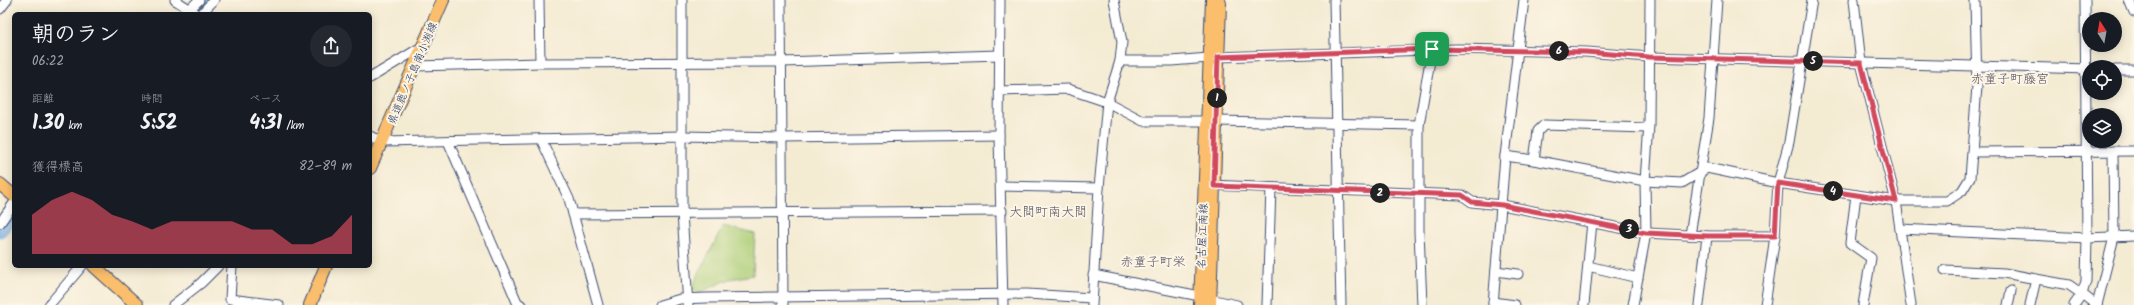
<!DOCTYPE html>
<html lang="ja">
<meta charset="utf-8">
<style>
:root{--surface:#171b24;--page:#242831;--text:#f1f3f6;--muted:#9ea1a6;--accent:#d1495b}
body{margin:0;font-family:Kalam,"Klee One",sans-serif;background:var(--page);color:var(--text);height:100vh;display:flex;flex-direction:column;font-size:15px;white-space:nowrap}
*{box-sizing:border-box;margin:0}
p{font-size:13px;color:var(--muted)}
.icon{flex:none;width:22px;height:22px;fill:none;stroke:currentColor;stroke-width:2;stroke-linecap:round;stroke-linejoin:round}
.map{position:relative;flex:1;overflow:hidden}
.side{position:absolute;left:12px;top:12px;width:360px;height:256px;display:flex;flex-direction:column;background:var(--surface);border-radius:6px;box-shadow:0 2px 10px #0003}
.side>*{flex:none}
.needle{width:26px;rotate:349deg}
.buttons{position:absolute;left:2082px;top:12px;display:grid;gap:8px}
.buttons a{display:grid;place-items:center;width:40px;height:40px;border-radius:50%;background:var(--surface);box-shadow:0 2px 10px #0003;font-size:20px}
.pin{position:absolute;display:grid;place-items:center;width:34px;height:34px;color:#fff;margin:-17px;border-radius:8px;box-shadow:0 2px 6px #0006}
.km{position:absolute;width:20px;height:20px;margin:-10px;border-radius:50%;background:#222;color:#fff;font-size:11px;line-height:20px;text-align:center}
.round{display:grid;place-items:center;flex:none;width:42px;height:42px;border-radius:21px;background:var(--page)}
.summary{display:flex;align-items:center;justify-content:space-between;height:68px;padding:0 20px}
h1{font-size:22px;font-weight:800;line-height:30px}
.figures{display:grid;grid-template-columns:repeat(3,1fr);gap:6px;height:68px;padding:4px 20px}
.figures div{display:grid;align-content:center}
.figures b{font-size:20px;font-weight:800}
.figures small{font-size:11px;font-weight:400}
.figures p{font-size:11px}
.chart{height:112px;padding:8px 20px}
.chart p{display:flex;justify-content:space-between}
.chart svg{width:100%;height:72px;margin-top:4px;fill:var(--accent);opacity:.7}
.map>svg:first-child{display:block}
.green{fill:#abcd76;stroke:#637e6a}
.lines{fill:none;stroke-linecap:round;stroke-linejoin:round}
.river{stroke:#71a9e0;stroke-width:15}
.minor-casing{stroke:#3c4b70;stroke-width:11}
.major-casing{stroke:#3c4b70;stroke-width:14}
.minor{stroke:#fff;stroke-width:9}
.major{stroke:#fabe6d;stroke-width:12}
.route-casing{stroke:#fff;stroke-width:8}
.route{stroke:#d1495b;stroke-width:5}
.labels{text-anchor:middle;stroke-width:4;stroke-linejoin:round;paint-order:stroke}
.street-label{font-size:11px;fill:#1b2f5e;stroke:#fcf5e5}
.quarter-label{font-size:13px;fill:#5a5868;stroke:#fcf5e5}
</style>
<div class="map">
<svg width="2134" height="305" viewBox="0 0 2134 305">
<rect width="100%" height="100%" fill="#fcf5e5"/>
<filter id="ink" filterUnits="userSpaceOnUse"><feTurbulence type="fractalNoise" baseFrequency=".025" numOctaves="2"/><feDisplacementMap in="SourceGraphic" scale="8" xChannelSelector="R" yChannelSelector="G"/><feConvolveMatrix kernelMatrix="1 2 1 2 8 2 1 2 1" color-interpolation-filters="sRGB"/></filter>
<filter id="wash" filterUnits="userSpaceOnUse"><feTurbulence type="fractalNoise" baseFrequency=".012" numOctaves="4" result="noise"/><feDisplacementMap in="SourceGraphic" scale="16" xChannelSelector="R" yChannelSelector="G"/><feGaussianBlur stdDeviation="0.9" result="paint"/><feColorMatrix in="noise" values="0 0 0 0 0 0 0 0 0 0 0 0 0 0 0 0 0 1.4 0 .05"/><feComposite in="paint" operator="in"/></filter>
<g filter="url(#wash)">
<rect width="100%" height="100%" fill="#f4ebd3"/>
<path class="green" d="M723 226 755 234 753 275 730 279 698 293 691 289Z"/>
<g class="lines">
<g class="river">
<path d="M190 14 206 0"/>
<path d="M0 230 14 213"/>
</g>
</g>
</g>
<g filter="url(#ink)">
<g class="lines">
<defs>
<g id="minor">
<path d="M175 0 197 14"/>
<path d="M539 0 540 63"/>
<path d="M682 0V213L688 305"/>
<path d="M781 0 783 305"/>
<path d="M1000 0 999 135 1003 305"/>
<path d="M1334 0 1341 305"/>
<path d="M1854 0 1861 63 1896 201 1911 305"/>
<path d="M2085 0 2087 238 2086 281 2082 294 2096 305"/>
<path d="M2129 0 2134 12"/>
<path d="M0 9 7 0"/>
<path d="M190 9 199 0"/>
<path d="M201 14 214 0"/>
<path d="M1218 57 1458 49 1586 52 1649 57 2089 69"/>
<path d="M1120 61H1171L1209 58"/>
<path d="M415 66 540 63 782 62 999 55"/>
<path d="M2115 70H2134"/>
<path d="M370 78 423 46"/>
<path d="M1000 91 1068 89 1107 102 1143 121H1207"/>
<path d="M1217 121 1419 125"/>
<path d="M370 136 382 142 683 136 782 138 999 135"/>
<path d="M541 139 569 199 598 305"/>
<path d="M448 141 517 302 521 305"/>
<path d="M1973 152 2134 151"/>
<path d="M1505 156 1534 160 1645 181 1682 183 1707 168 1778 183 1896 201H1947L1962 191 1970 178 1977 86 1975 0"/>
<path d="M1534 160 1538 131 1544 125 1648 128"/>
<path d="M1208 185 1462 195 1472 202 1502 205 1646 233 1707 236 1699 305"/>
<path d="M1001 186 1099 188"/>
<path d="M1856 195 1850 243 1871 258 1863 305"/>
<path d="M573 214 1002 211"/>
<path d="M0 223 14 203"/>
<path d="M1900 229 2087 238 2134 236"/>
<path d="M1690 235 1709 118 1717 0"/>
<path d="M1707 236H1775"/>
<path d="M232 266 230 299 279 305"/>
<path d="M1588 266 1638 278"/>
<path d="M1945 270 2004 273 2069 285 2082 294 2074 305"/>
<path d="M1496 271 1518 274"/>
<path d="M1093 275 1200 296"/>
<path d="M1210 299 1237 305"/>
<path d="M1493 302 1515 305"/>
<path d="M49 305 82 266"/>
<path d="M173 305 201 283 218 266"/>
<path d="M660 305 680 299 706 298 1027 294 1092 298"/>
<path d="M1092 305 1099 188 1107 102 1120 61 1122 42 1114 0"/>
<path d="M1267 305 1271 188"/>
<path d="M1422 305 1419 231V125L1432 49"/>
<path d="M1493 305 1505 156 1524 0"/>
<path d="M1584 305 1592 222"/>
<path d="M1633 305 1646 233 1645 181 1649 125 1650 0"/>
<path d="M1765 305 1775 236 1778 183 1789 142 1812 0"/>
<path d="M2008 305 2011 291"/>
<path d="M2030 305 2036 279"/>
<path d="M2097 305 2114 237 2113 151"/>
</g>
<g id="major">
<path d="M370 168 443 0"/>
<path d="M0 184 14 196"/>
<path d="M94 266 137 305"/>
<path d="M310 305 326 266"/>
<path d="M1200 305 1212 0"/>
<path d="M1210 305 1220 3"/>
</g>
</defs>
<use href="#minor" class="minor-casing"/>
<use href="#major" class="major-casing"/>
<use href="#minor" class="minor"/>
<use href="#major" class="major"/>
</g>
</g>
<g class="lines" filter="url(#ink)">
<defs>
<path id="route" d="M1432 49 1586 52 1649 57 1861 63 1896 201 1778 183 1775 236H1707L1646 233 1502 205 1472 202 1462 195 1214 186 1218 57Z"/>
</defs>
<use href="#route" class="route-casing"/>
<use href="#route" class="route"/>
</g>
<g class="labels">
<g class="street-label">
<text transform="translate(412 73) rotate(-67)" y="4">県道鹿ノ子島南小渕線</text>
<text transform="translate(1202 236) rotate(-88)" y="4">名古屋江南線</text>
</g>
<g class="quarter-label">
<text x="2010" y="83">赤童子町藤宮</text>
<text x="1048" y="216">大間町南大間</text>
<text x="1153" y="266">赤童子町栄</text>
</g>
</g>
</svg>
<div class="buttons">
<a><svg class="needle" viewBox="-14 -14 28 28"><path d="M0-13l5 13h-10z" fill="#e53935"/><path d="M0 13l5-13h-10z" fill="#9ea1a6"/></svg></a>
<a><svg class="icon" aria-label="locate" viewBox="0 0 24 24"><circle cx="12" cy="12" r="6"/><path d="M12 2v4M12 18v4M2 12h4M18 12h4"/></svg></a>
<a><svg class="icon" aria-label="layers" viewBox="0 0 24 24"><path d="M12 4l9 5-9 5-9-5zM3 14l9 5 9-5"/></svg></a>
</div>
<div class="pin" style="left:1432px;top:49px;background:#1e9e55"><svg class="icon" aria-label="arrive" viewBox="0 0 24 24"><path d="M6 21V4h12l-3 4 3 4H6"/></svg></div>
<b class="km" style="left:1217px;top:98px">1</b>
<b class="km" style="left:1380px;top:193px">2</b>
<b class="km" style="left:1629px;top:229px">3</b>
<b class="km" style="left:1833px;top:191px">4</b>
<b class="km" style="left:1813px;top:61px">5</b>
<b class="km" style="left:1559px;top:51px">6</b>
<section class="side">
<div class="summary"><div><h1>朝のラン</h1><p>06:22</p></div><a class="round"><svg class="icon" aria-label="share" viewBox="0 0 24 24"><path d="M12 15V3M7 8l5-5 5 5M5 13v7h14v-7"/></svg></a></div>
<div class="figures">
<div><p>距離</p><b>1.30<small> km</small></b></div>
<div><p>時間</p><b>5:52</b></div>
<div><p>ペース</p><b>4:31<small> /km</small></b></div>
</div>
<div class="chart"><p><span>獲得標高</span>82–89 m</p>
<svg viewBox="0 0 160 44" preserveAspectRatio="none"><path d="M0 44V20L10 11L20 6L30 11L40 20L50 24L60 29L70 24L80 24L90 24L100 24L110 29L120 29L130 38L140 38L150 33L160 20V44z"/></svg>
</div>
</section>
</div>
